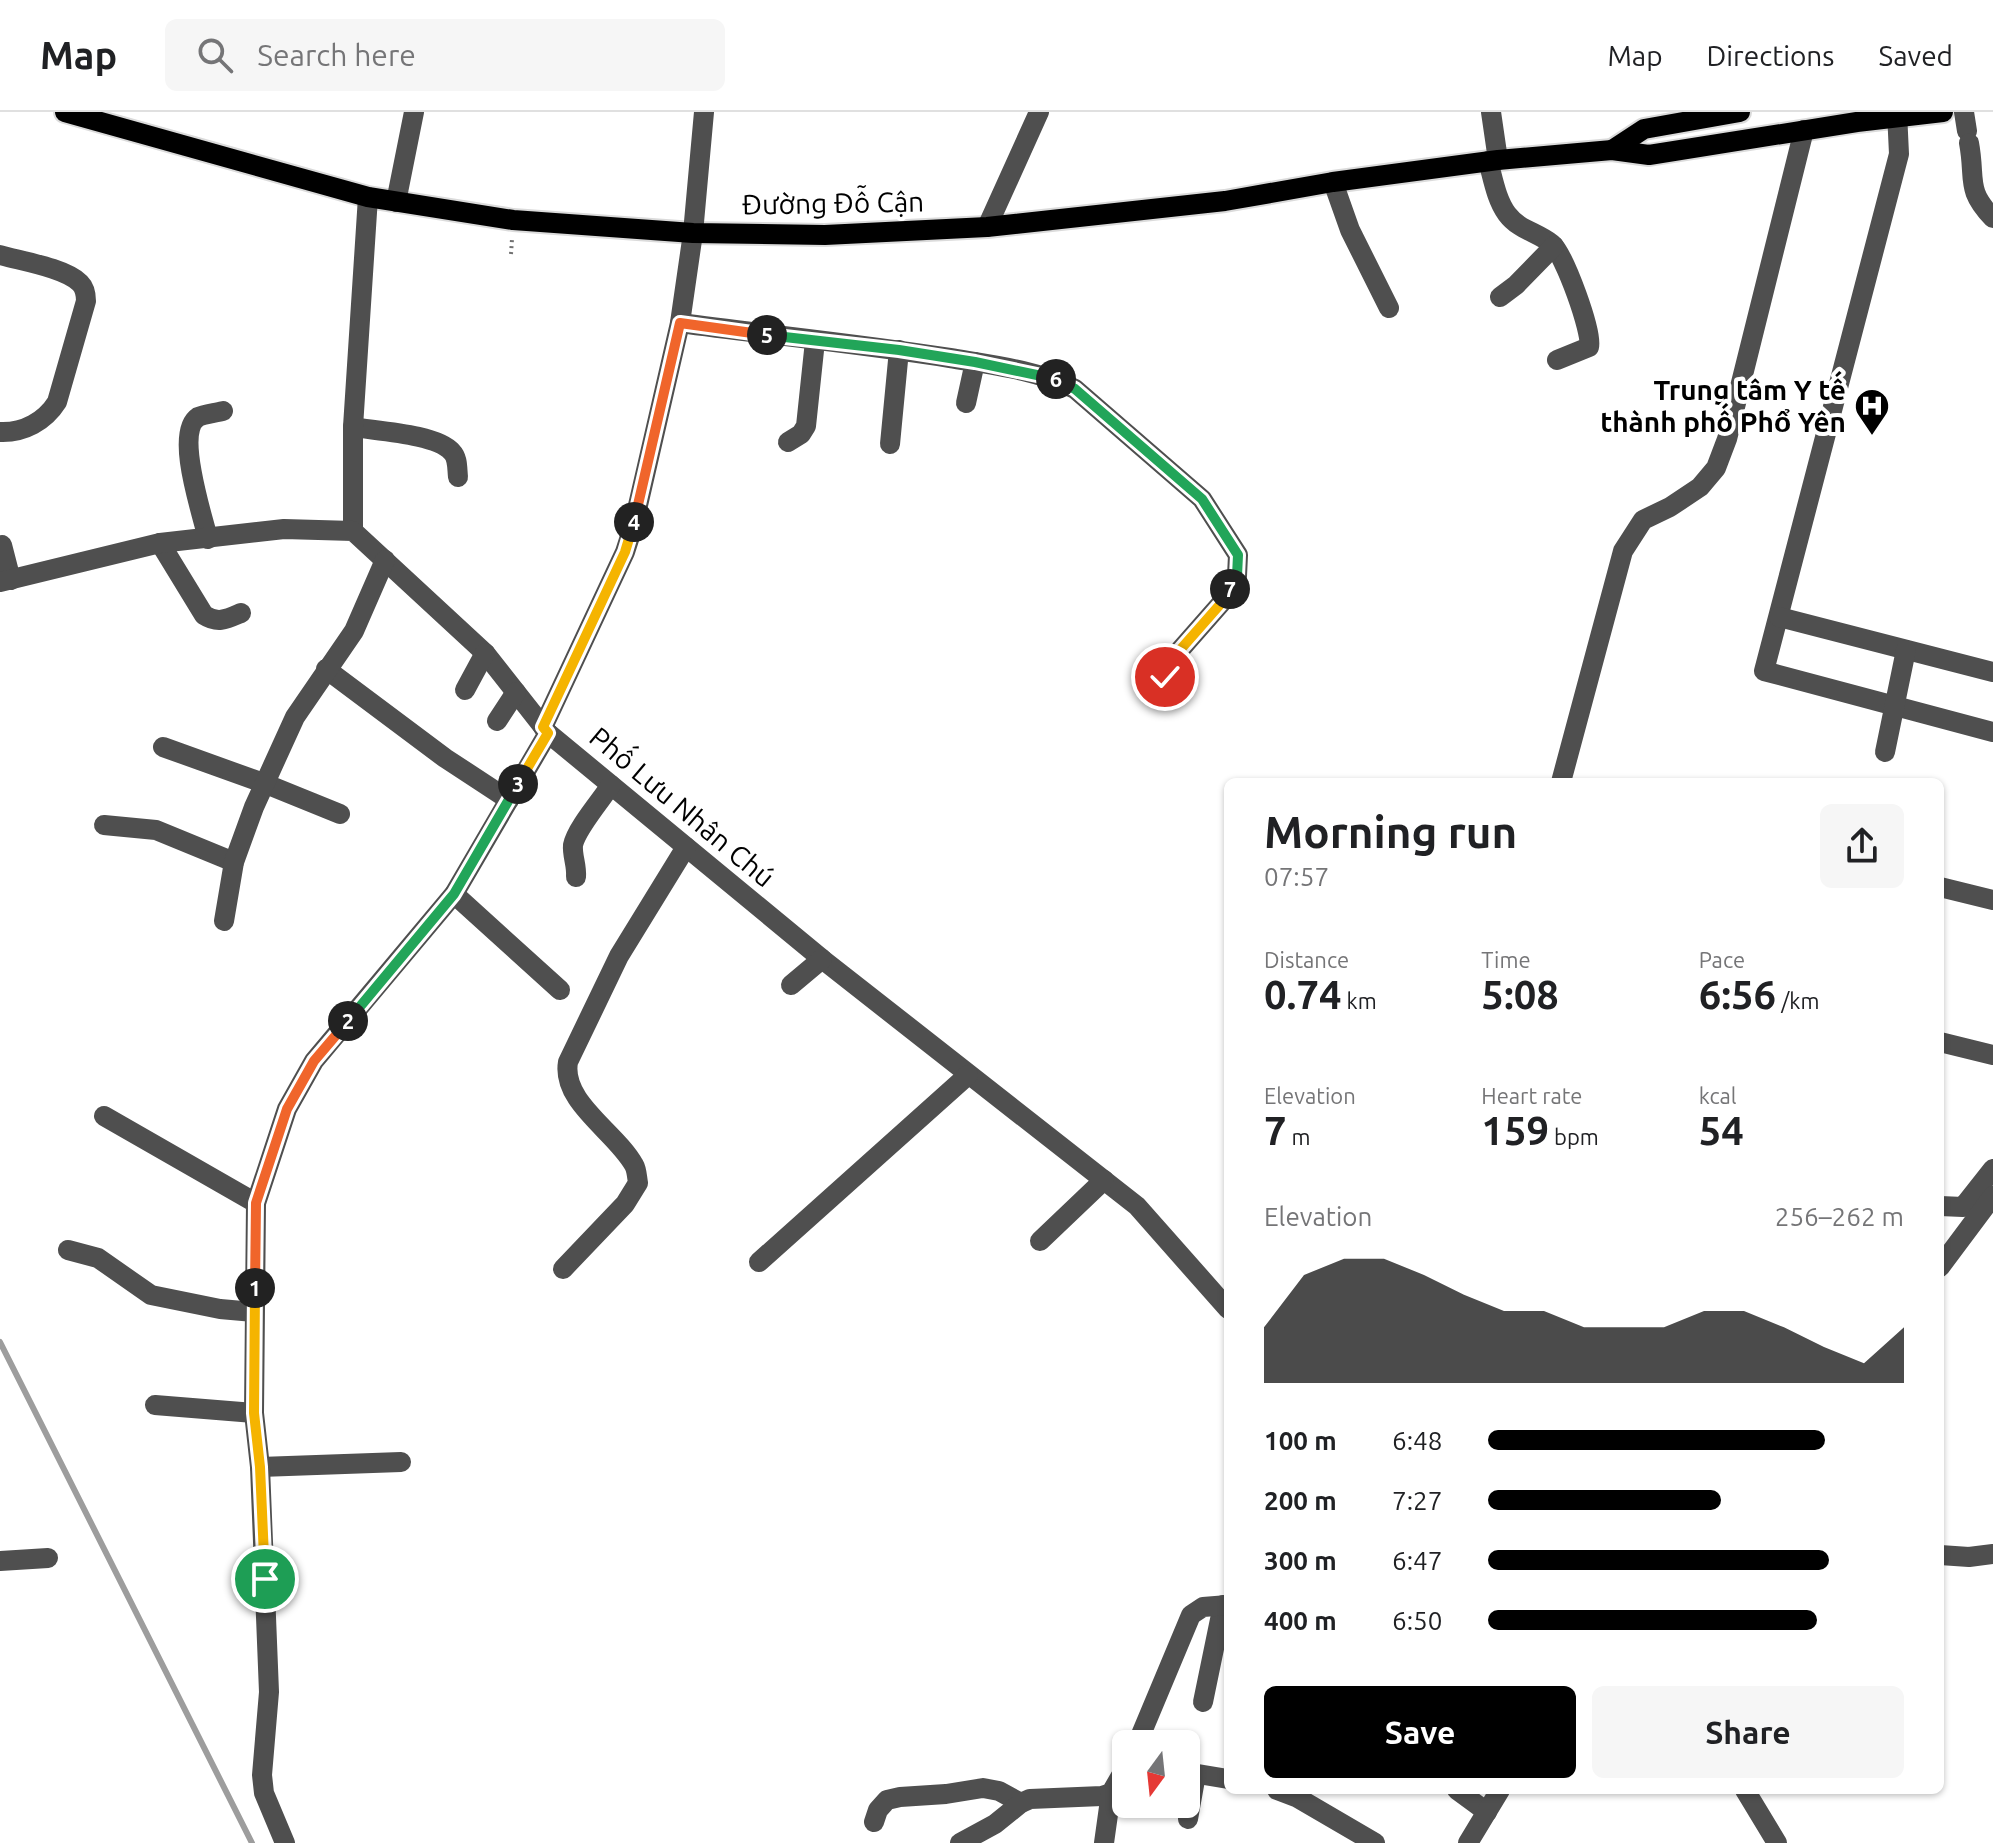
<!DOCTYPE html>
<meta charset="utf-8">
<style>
:root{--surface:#fff;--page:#f6f6f6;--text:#202124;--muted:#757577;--line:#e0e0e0;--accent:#000}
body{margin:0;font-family:Ubuntu,sans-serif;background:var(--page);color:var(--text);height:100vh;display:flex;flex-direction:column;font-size:30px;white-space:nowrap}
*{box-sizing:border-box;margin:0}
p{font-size:26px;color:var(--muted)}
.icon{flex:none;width:44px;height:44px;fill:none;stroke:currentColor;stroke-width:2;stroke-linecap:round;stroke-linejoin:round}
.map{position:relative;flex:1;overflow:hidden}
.drawer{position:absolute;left:1224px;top:666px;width:720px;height:1016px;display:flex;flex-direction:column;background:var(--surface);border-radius:12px;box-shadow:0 2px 6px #0004}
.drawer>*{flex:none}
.needle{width:52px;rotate:195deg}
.tools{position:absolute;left:1112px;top:1618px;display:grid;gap:16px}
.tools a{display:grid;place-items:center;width:88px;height:88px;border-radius:12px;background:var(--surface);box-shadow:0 2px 6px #0004;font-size:40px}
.pin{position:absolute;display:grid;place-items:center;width:68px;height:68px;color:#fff;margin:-34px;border:4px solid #fff;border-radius:50%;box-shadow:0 2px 8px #0007}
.km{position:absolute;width:40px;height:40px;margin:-20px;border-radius:50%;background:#222;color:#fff;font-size:22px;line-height:40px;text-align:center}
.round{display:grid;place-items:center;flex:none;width:84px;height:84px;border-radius:12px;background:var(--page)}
.summary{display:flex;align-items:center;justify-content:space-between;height:136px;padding:0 40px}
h1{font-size:44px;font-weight:600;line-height:60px}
.metrics{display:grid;grid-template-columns:repeat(3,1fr);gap:12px;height:136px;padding:8px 40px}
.metrics div{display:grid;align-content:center}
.metrics b{font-size:40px;font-weight:600}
.metrics small{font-size:22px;font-weight:400}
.metrics p{font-size:22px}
.chart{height:224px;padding:16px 40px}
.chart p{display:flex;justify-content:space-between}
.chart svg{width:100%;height:144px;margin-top:8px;fill:var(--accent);opacity:.7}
.action{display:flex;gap:16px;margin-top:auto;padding:16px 40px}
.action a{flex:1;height:92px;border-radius:12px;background:var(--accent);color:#fff;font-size:32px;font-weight:600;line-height:92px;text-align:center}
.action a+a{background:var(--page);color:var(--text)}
ul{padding:0 40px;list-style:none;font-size:26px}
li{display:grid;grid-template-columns:128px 96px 1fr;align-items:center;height:60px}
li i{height:20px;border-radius:10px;background:var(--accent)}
header{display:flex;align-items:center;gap:48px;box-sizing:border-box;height:112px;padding:0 40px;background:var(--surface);border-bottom:2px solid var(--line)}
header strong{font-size:38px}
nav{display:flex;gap:44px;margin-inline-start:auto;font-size:28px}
.search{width:560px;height:72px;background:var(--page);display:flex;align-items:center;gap:20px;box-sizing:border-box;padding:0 28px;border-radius:12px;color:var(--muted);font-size:30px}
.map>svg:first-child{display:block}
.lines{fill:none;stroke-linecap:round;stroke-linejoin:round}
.stream{stroke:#9d9d9d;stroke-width:6}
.major-casing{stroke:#dbdbdb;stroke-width:24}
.path{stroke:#717171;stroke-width:4;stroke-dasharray:2 4;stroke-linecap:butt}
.minor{stroke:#4f4f4f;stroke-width:20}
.major{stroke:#000;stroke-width:20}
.split-1-casing{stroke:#fff;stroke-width:16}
.split-2-casing{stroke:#fff;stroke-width:16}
.split-3-casing{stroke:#fff;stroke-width:16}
.split-4-casing{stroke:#fff;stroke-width:16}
.split-5-casing{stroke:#fff;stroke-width:16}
.split-6-casing{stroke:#fff;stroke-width:16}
.split-7-casing{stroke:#fff;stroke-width:16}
.split-8-casing{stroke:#fff;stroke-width:16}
.split-1{stroke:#f5b400;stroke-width:10}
.split-2{stroke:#f0652b;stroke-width:10}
.split-3{stroke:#22a559;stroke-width:10}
.split-4{stroke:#f5b400;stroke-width:10}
.split-5{stroke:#f0652b;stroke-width:10}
.split-6{stroke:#22a559;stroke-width:10}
.split-7{stroke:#22a559;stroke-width:10}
.split-8{stroke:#f5b400;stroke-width:10}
.labels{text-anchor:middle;stroke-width:8;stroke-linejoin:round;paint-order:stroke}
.street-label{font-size:28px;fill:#000;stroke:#fff}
.poi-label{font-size:28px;font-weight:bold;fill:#000;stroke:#fff;text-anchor:end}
</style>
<header>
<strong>Map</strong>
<div class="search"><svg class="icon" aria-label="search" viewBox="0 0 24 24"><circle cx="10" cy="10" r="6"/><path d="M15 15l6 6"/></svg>Search here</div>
<nav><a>Map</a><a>Directions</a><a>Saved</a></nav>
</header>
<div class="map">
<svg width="1993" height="1731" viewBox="0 0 1993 1731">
<rect width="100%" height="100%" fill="#fff"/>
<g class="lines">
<path class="stream" d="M0 1230 252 1731"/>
<defs>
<g id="major">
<path d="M65 0 368 85 513 108 693 121 825 123 987 115 1225 89 1333 70 1498 48 1612 38 1649 43 1857 10 1943 0"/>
<path d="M1612 38 1644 17 1740 0"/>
</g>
</defs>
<use href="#major" class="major-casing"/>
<path class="path" d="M511 142 512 127"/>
<g class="minor">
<path d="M1491 0 1498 48"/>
<path d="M1897 0 1899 42 1764 559 1993 620"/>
<path d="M1964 0 1967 19"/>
<path d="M1969 31C1976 68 1965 77 1993 106"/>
<path d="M1488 49C1493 66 1496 87 1507 102 1519 118 1537 120 1552 132 1564 142 1593 221 1589 235L1557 248"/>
<path d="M1333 70 1350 118 1389 196"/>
<path d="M396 90 414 0"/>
<path d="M987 115 1039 0"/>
<path d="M0 143C21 149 65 156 80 171 85 176 86 182 86 189L57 290C45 309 24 321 0 320"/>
<path d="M1500 185 1516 173 1554 134"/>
<path d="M680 211C770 223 860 232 950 246 992 253 1037 258 1075 277L1202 387 1238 443 1237 464 1224 488 1180 538 1165 565"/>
<path d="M966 291 975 250"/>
<path d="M353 315C376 319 437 322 452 340 458 346 457 356 458 365"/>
<path d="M788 330 801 322 806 314 815 229"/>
<path d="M890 332 899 238"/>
<path d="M353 419V315L368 85"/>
<path d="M208 427C203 404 174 321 198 305 204 302 216 301 223 299"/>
<path d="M160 431 204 503C218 512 227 507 241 501"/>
<path d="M2 433 11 468"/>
<path d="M0 470 160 431 284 417 353 419 485 541 548 621 822 847 1137 1094 1228 1197"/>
<path d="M1779 505 1993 560"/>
<path d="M326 557 445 646 509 688"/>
<path d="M465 578 485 541"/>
<path d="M497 609 516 580"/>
<path d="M543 615 625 440 633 415 680 211 693 121 704 0"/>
<path d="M163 635 266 672 340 702"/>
<path d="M1885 640 1906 538"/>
<path d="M1561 670 1623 439 1643 408 1670 395 1700 375 1716 356 1727 327 1804 18"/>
<path d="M104 713 156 718 234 750"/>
<path d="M576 765C577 753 572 744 573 733 576 717 601 688 611 673"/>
<path d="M1940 775 1993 788"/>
<path d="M454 782 560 878"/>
<path d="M224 809 234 750 254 695 295 605 354 519 385 448"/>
<path d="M791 873 822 847"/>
<path d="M1940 930 1993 943"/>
<path d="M104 1004 256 1091"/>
<path d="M1940 1094 1963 1095 1993 1057"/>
<path d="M1040 1129 1104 1068"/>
<path d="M68 1138 98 1146 151 1183 220 1197 254 1200"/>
<path d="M759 1150 968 963"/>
<path d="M1940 1155 1993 1084"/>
<path d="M563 1157 625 1092 638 1071C637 1066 637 1058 634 1053 616 1020 561 990 568 950L619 844 686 735"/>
<path d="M155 1293 254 1301"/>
<path d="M260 1355 401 1350"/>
<path d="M1940 1443 1969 1445 1993 1442"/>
<path d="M0 1449 48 1446"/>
<path d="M1203 1590 1223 1493"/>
<path d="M1137 1632 1191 1503 1203 1495 1228 1493"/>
<path d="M1186 1660 1228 1667"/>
<path d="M1277 1678 1298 1686 1375 1731"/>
<path d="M1457 1678 1487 1700"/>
<path d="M1745 1678 1777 1731"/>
<path d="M1188 1707 1196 1662"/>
<path d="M874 1710 878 1698 887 1688 900 1685 946 1682 983 1676 999 1679 1021 1691"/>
<path d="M285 1731 264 1681 262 1663 269 1580 260 1355 254 1301 256 1091 287 997 314 949 454 782 548 621"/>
<path d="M960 1731 995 1712 1021 1691 1030 1687 1102 1684 1111 1681 1126 1655"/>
<path d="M1104 1731 1111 1681"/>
<path d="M1468 1731 1500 1678"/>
</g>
<use href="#major" class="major"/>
</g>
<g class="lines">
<defs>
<path id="split-1" d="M255 1176 254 1301 260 1355 265 1467"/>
<path id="split-2" d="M255 1176 256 1091 287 997 314 949 348 909"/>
<path id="split-3" d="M348 909 454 782 518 672"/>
<path id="split-4" d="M518 672 548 621 543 615 625 440 634 410"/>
<path id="split-5" d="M634 410 680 211 767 223"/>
<path id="split-6" d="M767 223 899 238 975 250 1056 267"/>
<path id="split-7" d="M1056 267 1075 277 1202 387 1238 443 1237 464 1230 477"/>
<path id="split-8" d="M1165 565 1180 538 1224 488 1230 477"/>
</defs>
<use href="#split-1" class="split-1-casing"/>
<use href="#split-2" class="split-2-casing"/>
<use href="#split-3" class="split-3-casing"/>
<use href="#split-4" class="split-4-casing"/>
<use href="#split-5" class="split-5-casing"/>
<use href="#split-6" class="split-6-casing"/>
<use href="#split-7" class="split-7-casing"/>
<use href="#split-8" class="split-8-casing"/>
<use href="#split-1" class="split-1"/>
<use href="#split-2" class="split-2"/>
<use href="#split-3" class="split-3"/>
<use href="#split-4" class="split-4"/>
<use href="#split-5" class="split-5"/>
<use href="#split-6" class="split-6"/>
<use href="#split-7" class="split-7"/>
<use href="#split-8" class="split-8"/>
</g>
<defs>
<symbol id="hospital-pin" viewBox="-11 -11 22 30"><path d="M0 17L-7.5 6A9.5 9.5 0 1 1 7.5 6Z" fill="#000" stroke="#fff"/><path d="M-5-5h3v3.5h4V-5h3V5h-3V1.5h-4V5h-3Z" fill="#fff"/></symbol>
</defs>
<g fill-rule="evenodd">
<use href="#hospital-pin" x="1852" y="274" width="40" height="54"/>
</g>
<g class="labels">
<g class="street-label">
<text transform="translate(833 91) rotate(-1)" y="10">Đường Đỗ Cận</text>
<text transform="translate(682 695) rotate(40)" y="10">Phố Lưu Nhân Chú</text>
</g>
<g class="poi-label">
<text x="1846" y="288">Trung tâm Y tế<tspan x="1846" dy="32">thành phố Phổ Yên</tspan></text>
</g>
</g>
</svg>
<div class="tools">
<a><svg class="needle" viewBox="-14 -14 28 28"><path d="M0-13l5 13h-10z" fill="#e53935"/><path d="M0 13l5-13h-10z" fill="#757577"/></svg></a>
</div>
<div class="pin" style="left:265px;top:1467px;background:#1e9e55"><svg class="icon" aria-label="arrive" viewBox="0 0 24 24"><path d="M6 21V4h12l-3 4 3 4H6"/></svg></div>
<div class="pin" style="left:1165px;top:565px;background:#d93025"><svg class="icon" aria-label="check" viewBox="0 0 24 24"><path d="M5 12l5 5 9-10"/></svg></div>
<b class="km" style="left:255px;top:1176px">1</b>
<b class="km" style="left:348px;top:909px">2</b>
<b class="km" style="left:518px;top:672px">3</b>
<b class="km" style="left:634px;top:410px">4</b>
<b class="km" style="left:767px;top:223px">5</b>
<b class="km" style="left:1056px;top:267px">6</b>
<b class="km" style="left:1230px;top:477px">7</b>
<section class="drawer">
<div class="summary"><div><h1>Morning run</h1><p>07:57</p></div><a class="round"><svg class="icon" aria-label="share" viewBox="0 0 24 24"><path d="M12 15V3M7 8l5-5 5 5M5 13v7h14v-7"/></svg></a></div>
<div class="metrics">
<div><p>Distance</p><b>0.74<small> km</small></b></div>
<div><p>Time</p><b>5:08</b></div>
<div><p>Pace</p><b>6:56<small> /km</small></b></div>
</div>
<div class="metrics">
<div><p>Elevation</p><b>7<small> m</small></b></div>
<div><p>Heart rate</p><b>159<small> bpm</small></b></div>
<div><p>kcal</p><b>54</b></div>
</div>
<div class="chart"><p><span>Elevation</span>256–262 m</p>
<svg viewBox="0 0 160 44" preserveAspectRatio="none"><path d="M0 44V27L10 11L20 6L30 6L40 11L50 17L60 22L70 22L80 27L90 27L100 27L110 22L120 22L130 27L140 33L150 38L160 27V44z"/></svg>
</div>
<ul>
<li><b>100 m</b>6:48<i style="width:81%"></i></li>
<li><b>200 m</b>7:27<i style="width:56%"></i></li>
<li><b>300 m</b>6:47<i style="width:82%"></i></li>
<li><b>400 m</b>6:50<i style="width:79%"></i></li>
</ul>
<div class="action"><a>Save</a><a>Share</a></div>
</section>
</div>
